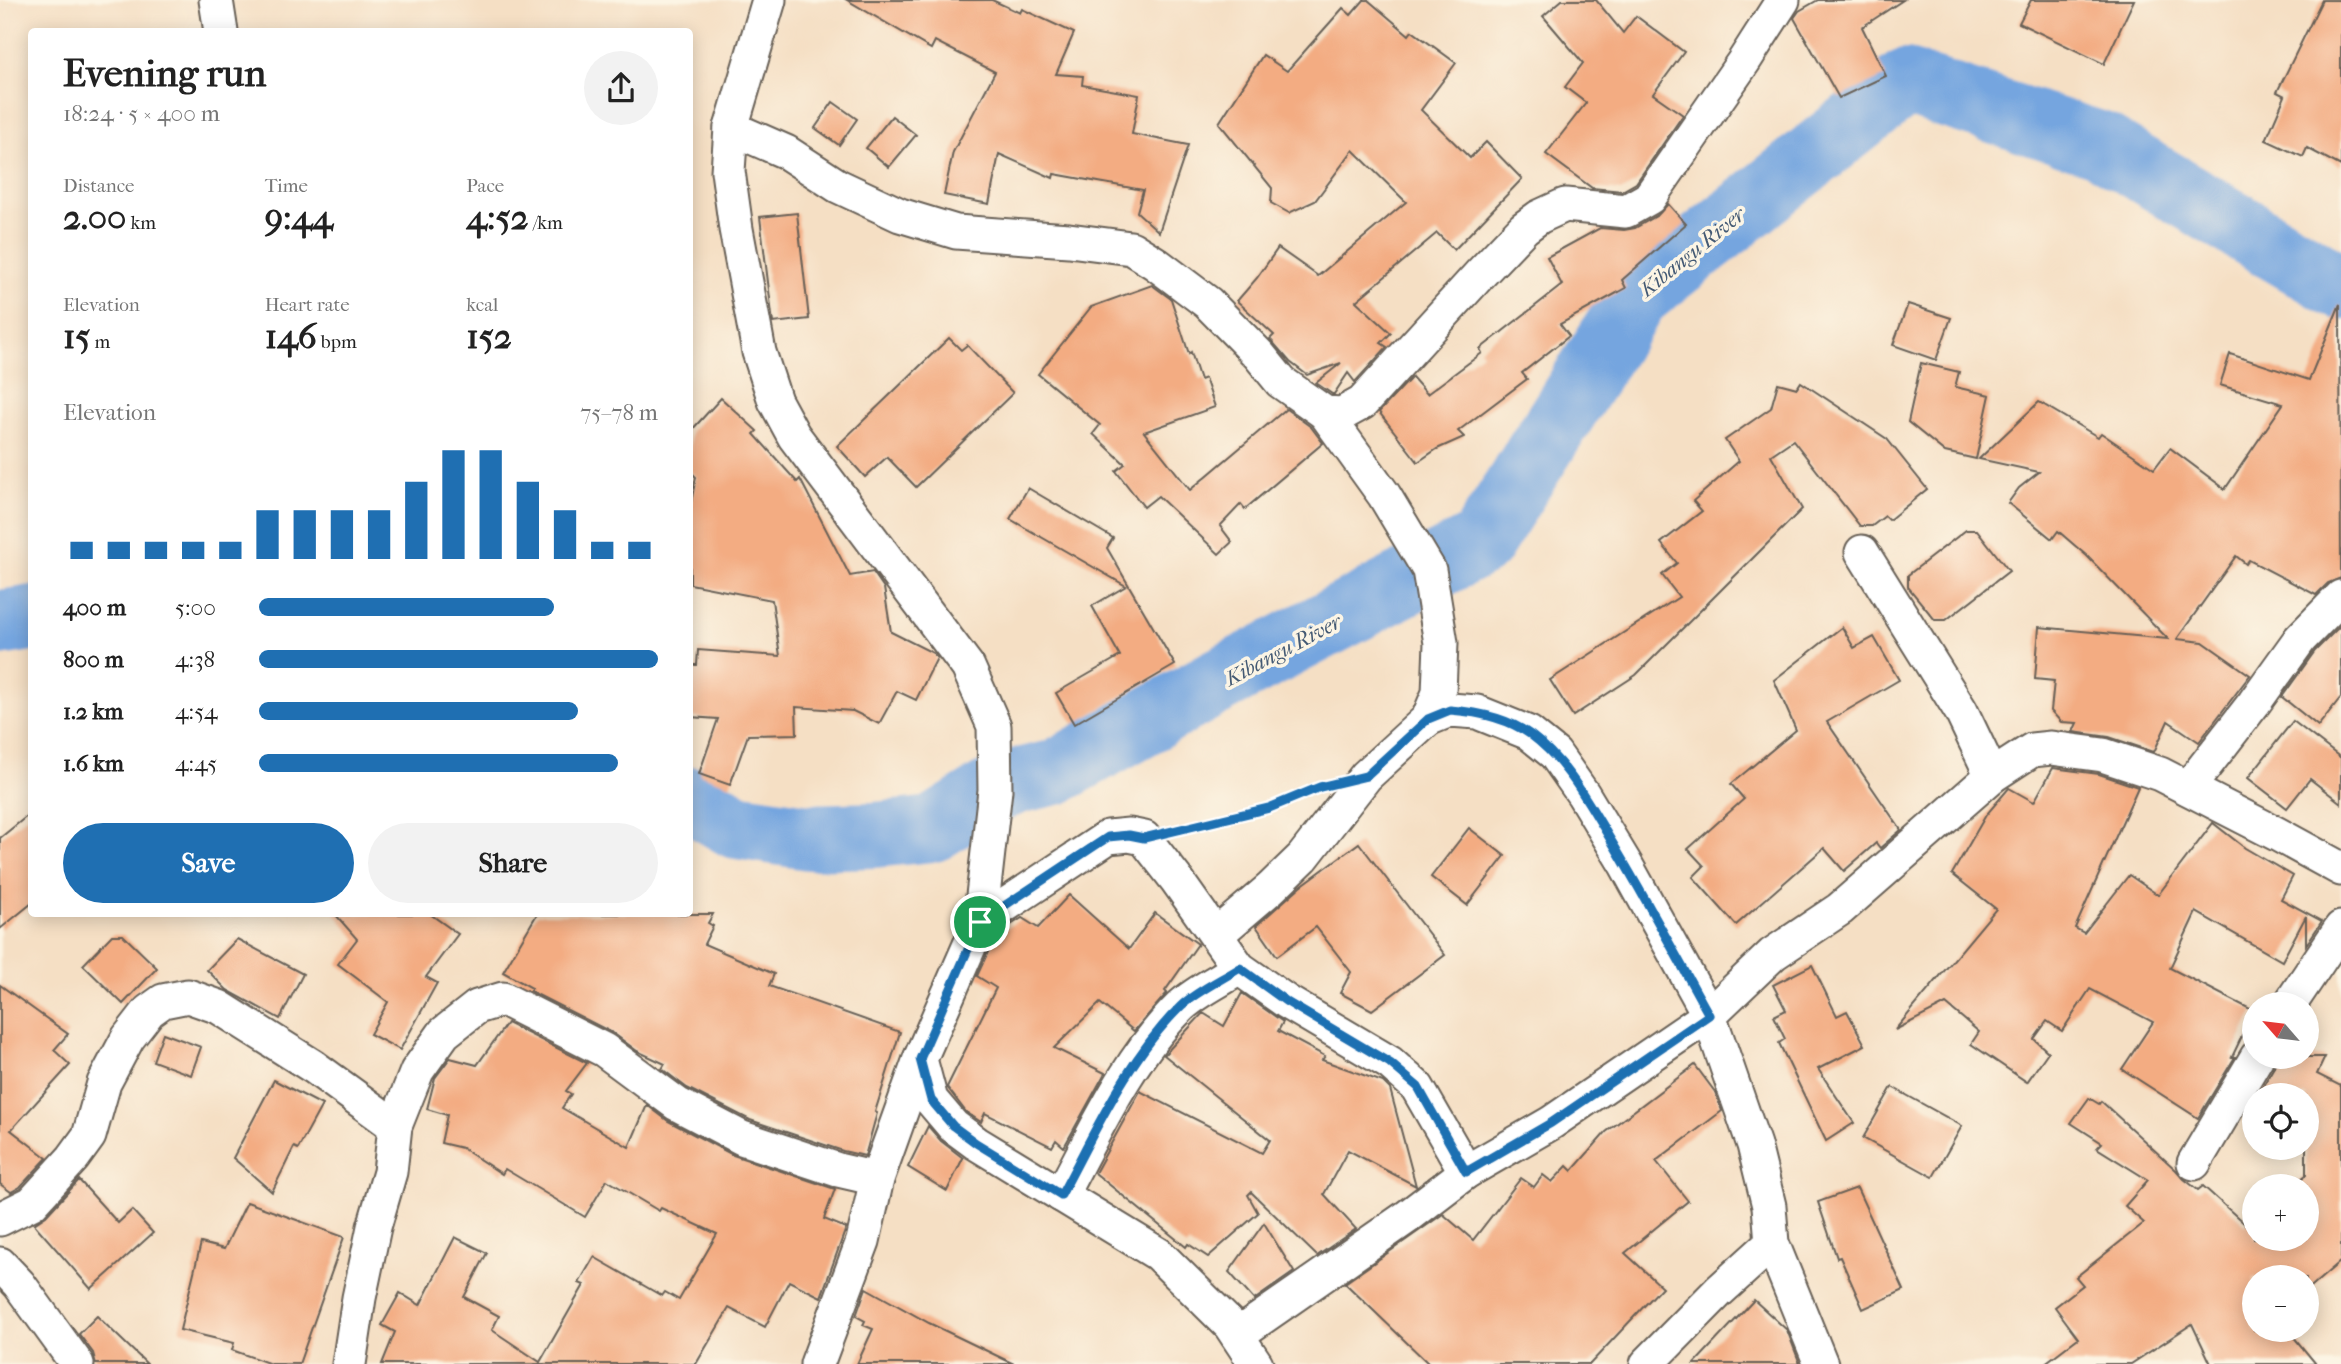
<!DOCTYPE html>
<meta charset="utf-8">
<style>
:root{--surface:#fff;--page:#f2f2f2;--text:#222;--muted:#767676;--accent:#1f6fb2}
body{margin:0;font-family:"IM FELL French Canon",serif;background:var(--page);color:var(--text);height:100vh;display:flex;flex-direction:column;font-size:26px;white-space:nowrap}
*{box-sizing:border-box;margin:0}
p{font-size:23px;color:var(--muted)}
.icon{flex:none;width:38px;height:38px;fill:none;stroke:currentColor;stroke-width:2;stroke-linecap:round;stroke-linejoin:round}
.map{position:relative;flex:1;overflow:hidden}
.panel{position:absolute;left:28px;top:28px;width:665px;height:889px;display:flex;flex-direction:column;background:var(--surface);border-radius:7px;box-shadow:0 4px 18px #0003}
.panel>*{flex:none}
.needle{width:46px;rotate:298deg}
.fabs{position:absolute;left:2242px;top:992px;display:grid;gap:14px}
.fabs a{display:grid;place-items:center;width:77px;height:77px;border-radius:50%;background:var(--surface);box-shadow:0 4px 18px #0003;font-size:35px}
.pin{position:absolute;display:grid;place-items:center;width:60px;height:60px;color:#fff;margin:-30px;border:4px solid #fff;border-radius:50%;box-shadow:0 2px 7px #0007}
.round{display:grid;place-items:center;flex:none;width:74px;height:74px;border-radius:37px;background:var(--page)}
.headline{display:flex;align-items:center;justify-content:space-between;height:119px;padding:0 35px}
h1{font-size:38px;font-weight:800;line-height:52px}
.metrics{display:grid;grid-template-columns:repeat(3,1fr);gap:10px;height:119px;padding:7px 35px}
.metrics div{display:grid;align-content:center}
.metrics b{font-size:35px;font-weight:800}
.metrics small{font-size:19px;font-weight:400}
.metrics p{font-size:19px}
.chart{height:196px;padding:14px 35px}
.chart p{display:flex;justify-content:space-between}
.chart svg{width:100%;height:126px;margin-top:7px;stroke:var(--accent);stroke-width:6}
.button{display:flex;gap:14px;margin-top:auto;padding:14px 35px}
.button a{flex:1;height:80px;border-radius:42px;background:var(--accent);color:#fff;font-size:28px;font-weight:800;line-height:80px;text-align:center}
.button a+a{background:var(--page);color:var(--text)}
ul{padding:0 35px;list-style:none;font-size:23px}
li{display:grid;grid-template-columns:112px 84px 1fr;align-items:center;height:52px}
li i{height:18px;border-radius:9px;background:var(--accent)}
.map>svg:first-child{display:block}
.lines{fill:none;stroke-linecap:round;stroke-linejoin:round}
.river{stroke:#74a5df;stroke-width:66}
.building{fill:#f3ac82}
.minor-casing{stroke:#686057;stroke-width:37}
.path{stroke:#686057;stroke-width:4.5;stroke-dasharray:5 5;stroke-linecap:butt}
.minor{stroke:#fff;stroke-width:33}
.route-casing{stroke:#fff;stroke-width:14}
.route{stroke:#1f6fb2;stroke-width:9}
.labels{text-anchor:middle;stroke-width:7;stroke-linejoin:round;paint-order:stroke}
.water-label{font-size:21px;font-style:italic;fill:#445a74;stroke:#fcf5e5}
</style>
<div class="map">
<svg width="2341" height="1364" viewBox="0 0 2341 1364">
<rect width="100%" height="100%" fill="#fcf5e5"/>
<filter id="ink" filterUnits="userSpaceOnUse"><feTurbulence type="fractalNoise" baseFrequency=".0143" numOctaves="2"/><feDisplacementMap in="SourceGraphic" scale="14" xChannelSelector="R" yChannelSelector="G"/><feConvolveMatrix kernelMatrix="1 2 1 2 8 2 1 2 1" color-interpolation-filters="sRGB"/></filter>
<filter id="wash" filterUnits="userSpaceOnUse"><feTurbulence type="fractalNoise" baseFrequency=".00686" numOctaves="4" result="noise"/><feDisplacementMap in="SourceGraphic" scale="28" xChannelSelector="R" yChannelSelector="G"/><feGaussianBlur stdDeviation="1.57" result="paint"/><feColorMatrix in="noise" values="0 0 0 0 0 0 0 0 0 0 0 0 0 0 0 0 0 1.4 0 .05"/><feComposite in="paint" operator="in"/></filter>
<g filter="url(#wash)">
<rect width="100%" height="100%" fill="#f5dfc4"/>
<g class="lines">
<g class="river">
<path d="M0 623 32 618"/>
<path d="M690 799 736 826 808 837 874 835 933 829 995 790 1018 781 1056 772 1215 683 1481 543 1637 296 1906 82 2099 144 2341 287"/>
</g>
</g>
<g id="blocks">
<g class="building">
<path d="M847 0H992L1020 13 1022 9 1074 33 1056 74 1083 76 1082 85 1139 95 1132 134 1188 145 1159 232 1137 212 1143 190 1054 174 1053 178 999 154 989 204 944 195 953 152 995 72 935 41 931 49Z"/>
<path d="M1364 0H1368L1409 35 1412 31 1456 63 1421 110 1470 158 1486 142 1522 179 1454 250 1437 233 1356 301 1391 333 1381 343 1387 347 1355 382 1348 373 1334 394H1332L1316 383 1341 363 1307 375 1290 362 1270 339 1274 335 1237 301 1257 278 1278 248 1318 276 1406 202 1353 150 1315 201 1289 213 1271 203 1272 188 1219 123 1263 55 1287 71 1343 8 1351 15Z"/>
<path d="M1562 0H1596L1623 33 1636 16 1684 52 1653 94 1683 115 1636 183 1622 191 1592 188 1546 154 1586 103 1565 87 1583 63 1543 16Z"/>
<path d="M1818 0H1903L1862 27 1886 76 1839 98 1794 18 1799 11Z"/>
<path d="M2031 0H2134L2104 64 2019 23Z"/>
<path d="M2322 0H2341V166L2307 148 2303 157 2266 140 2285 96 2277 92Z"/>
<path d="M833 102 857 119 839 145 815 128Z"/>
<path d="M892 116 916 135 889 167 866 148Z"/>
<path d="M1668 204 1686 224 1622 280 1626 288 1560 324 1569 336 1522 373 1527 379 1458 431 1464 437 1437 449 1418 462 1379 412 1412 377 1427 394 1482 353 1480 349 1562 285 1547 257 1600 228 1624 230 1635 228 1658 215Z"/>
<path d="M797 213 809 319 773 323 760 217Z"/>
<path d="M1152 285 1171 299 1189 354 1191 352 1200 380 1205 378 1215 407 1144 432 1190 490 1286 409 1311 427 1323 443 1245 509 1241 504 1220 526 1232 542 1219 554 1158 496 1144 507 1116 471 1125 464 1093 434 1100 425 1038 374 1091 307Z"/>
<path d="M1908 304 1951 318 1936 360 1893 345Z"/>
<path d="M2340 304 2341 578 2328 583 2316 595 2249 560 2246 564 2236 556 2177 639 2203 642 2250 675 2199 742 2168 721 2154 752 2109 737 2073 732 2077 723 2061 722 2051 711 2054 681 2035 679 2039 627 2168 639 2087 556 2058 531 2052 539 2008 503 2019 488 2039 472 1979 459 2039 402 2098 437 2101 433 2154 469 2170 448 2225 489 2283 404 2220 385 2230 354 2309 380Z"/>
<path d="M949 338 961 350 967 345 1013 393 916 487 887 457 865 477 837 446Z"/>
<path d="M1921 363 1959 372 1955 387 1990 395 1976 459 1945 452 1908 422Z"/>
<path d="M1801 382 1887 439 1927 489 1889 520 1885 516 1872 526H1860L1793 440 1771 455 1802 509 1636 675 1573 716 1550 680 1679 597 1662 575 1677 563 1661 543 1702 511 1693 501 1739 461 1725 440 1771 408 1778 383 1797 388Z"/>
<path d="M721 398 757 431 754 434 797 482 800 479 850 576 873 572 884 588 891 632 933 653 937 658 916 700 897 691 879 724 853 711 796 707 797 734 748 735 730 785 699 774 718 719 690 717V665H697L698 650 780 656 772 600 690 584V508L696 477 690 471V432Z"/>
<path d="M1028 488 1113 538 1107 548 1175 665 1074 724 1056 693 1120 656 1092 606 1126 586 1010 519Z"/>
<path d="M1966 530H1977L2009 571 1946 620H1935L1908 587V575Z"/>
<path d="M2341 625V697L2318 726 2282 697 2315 651Z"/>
<path d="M1842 627 1854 648 1874 637 1899 680 1827 722 1901 830 1880 848 1876 843 1844 871 1824 848 1736 925 1693 877 1704 866 1688 849 1744 799 1731 784 1796 730 1774 680Z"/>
<path d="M2293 721 2341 758V803L2310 779 2287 808 2248 778Z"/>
<path d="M2053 768 2099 774 2138 787 2075 928 2084 933 2129 875 2158 895 2213 823 2245 848 2293 876 2281 899 2322 921 2306 945V916L2282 961 2196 912 2170 968 2254 1011 2232 1057H2235L2198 1118 2122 1069 2153 1022 2090 989 2062 1031 2047 1021 2034 1039 2048 1052 2027 1082 1971 1044 1979 1032 1946 1004 1895 1030 1996 909 1952 874 1986 815 2009 788 2034 802Z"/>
<path d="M32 812V903L0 929V838Z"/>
<path d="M1469 828 1505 856 1467 905 1431 877Z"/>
<path d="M1359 843 1445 955 1372 1010 1340 993 1351 972 1316 927 1277 956 1256 926 1301 886Z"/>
<path d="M1069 895 1129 949 1155 913 1198 944 1165 991 1167 993 1134 1031 1100 1003 1054 1048 1105 1073 1064 1147 1056 1140 1052 1147 985 1113 981 1122 966 1112 947 1087 996 988 977 976 988 952 1003 930 1022 918 1038 928Z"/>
<path d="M335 914H430L458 934 426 977 437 983 400 1050 370 1034 388 1002 338 964 357 939Z"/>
<path d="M537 914H713L708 923 713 926 704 944 774 974 769 986 900 1032 875 1112 877 1113 865 1156 843 1151 750 1120 687 1088 662 1069 665 1064 637 1051 613 1033 530 991 532 988 503 972Z"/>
<path d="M112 935H123L157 968 123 1004 83 965Z"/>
<path d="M237 939 303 974 280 1019 227 990 207 970Z"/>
<path d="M1812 965 1837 1016 1847 1011 1865 1045 1818 1069 1854 1123 1826 1141 1779 1043 1785 1039 1774 1016 1786 1010 1773 985Z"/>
<path d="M0 985 68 1034 54 1050 70 1065 11 1130 47 1158 20 1187 11 1192 0 1184Z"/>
<path d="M1242 993 1283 1022 1278 1031 1325 1056 1322 1060 1383 1082 1390 1089 1416 1186 1348 1150 1324 1194 1356 1229 1317 1256 1251 1192 1248 1195 1258 1213 1208 1257 1188 1244 1186 1247 1095 1173 1140 1091 1262 1153 1270 1140 1164 1055 1203 1013 1224 1026Z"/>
<path d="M507 1023 587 1063 566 1091 571 1094 562 1108 629 1147 647 1105 668 1121 733 1155 835 1189 824 1219 846 1228 821 1297 789 1281 765 1327 729 1308 696 1364H382L395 1332 382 1325 400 1293 420 1305 455 1237 487 1253 464 1297 499 1316 492 1330 540 1362 584 1285 579 1283 594 1257 662 1296 665 1292 679 1300 717 1234 661 1208 659 1211 607 1180 585 1217 505 1169 502 1174 462 1148 441 1143 447 1115 427 1109 435 1078 450 1058 477 1065Z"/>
<path d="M163 1033 201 1047 191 1075 153 1061Z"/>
<path d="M2276 1057H2325L2317 1074 2341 1086V1261L2306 1291V1278H2254V1330H2288L2316 1364H2211L2192 1324 2131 1364H2044L2078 1338 2055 1307 2083 1285 2076 1277 2144 1223 2125 1206 2148 1180 2097 1148 2102 1143 2071 1123 2089 1098 2099 1104 2101 1101 2176 1170 2184 1179 2198 1190 2203 1186 2246 1225 2254 1219V1239H2306V1186H2292L2306 1175V1096H2257L2274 1067Z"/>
<path d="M1695 1065 1715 1092 1722 1111 1656 1161 1688 1201 1625 1253 1662 1287 1590 1364H1429L1345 1283 1443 1214 1473 1240 1521 1178 1534 1187 1543 1175 1552 1182 1567 1166 1572 1171 1606 1132Z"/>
<path d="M274 1080 322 1105 298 1149 294 1147 272 1192 233 1158Z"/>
<path d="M1892 1087 1962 1126 1933 1177 1863 1138Z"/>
<path d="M928 1126 941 1141 963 1158 947 1191 908 1167Z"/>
<path d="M79 1180 118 1223 132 1210 153 1233 91 1289 34 1224 46 1216Z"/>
<path d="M1857 1188 1904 1290 1863 1309 1840 1257 1837 1258 1818 1202Z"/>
<path d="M247 1202 344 1237 299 1364H271L232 1350 234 1343 180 1330 201 1243 224 1249Z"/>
<path d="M1264 1223 1294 1272 1254 1300 1229 1272Z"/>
<path d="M866 1288 929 1323 1014 1364H857L873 1329 863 1325 865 1321 856 1316Z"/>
<path d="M1754 1300 1787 1330 1800 1364H1694Z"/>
<path d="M97 1316 147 1364H96L93 1353 79 1334Z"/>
</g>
</g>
</g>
<g filter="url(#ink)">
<use href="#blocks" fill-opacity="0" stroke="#686057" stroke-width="2"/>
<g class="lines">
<defs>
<g id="minor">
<path d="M216 0 221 32"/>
<path d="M769 0 731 128 728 171 736 229 759 352 775 401 794 436 968 667 994 726 995 790 980 922 920 1059 931 1100 953 1126 976 1143 1158 1254 1230 1325 1256 1364"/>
<path d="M731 128 786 152 838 186 900 215 956 232 1069 240 1131 248 1155 263 1208 303 1259 355 1281 382 1325 413 1342 414 1362 403 1481 273 1524 228 1539 217 1565 205 1626 211 1649 198 1744 61 1783 0"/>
<path d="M1862 552 1961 711 1992 776"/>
<path d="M1428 719 1450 710 1477 712 1529 733 1555 754 1583 794 1626 865 1709 1015 1754 1145 1769 1206 1772 1243 1821 1364"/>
<path d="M2188 788 2254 703 2300 639 2341 597"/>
<path d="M980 922 1108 837 1129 835 1144 838 1176 879 1239 968 1287 1002 1390 1063 1417 1087 1466 1172"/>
<path d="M1216 935 1271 888 1303 857 1366 776 1428 719 1439 693 1441 643 1429 570 1384 495 1325 413"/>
<path d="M2290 1004 2341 928"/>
<path d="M2194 1163 2257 1057"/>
<path d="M1061 1195C1096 1130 1128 1058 1181 1006 1197 991 1221 980 1239 968"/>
<path d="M0 1219 32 1203 73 1158 89 1136 104 1083 128 1038 149 1011 163 1001 188 996 219 1007 314 1067 395 1126"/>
<path d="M0 1264 19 1284 77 1364"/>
<path d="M1237 1335 1407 1217 1466 1172 1551 1123 1709 1015 1773 954 1840 909 1992 776 2032 750 2051 748 2103 755 2160 774 2277 834 2341 869"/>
<path d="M349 1364 359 1298 374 1227 390 1172 395 1126 417 1071 444 1033 477 1007 503 999 604 1050 677 1104 742 1138 838 1170 877 1179"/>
<path d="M817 1364 863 1241 877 1179 920 1059"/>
<path d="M1647 1364 1719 1291 1772 1243"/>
</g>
</defs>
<use href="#minor" class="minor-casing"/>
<path class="path" d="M1182 829 1269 808 1308 792"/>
<use href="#minor" class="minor"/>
</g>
</g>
<g class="lines" filter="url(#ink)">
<defs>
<path id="route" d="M1450 710C1478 712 1508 718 1531 735 1566 761 1587 800 1609 837 1644 895 1676 956 1709 1015L1551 1123 1466 1172 1418 1087 1390 1063 1287 1002 1240 968C1221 980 1197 991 1181 1006 1128 1058 1096 1130 1061 1195L976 1143 953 1126 931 1100 920 1059 980 922 1108 837 1129 835 1144 838 1269 808 1320 787 1366 776 1428 719Z"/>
</defs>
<use href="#route" class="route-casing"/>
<use href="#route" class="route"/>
</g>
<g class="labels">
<g class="water-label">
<text transform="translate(1692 252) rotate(-39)" y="7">Kibangu River</text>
<text transform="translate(1283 650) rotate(-28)" y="7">Kibangu River</text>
</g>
</g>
</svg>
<div class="fabs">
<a><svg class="needle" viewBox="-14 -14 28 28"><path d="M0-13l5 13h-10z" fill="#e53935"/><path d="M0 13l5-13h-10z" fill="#767676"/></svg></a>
<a><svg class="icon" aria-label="locate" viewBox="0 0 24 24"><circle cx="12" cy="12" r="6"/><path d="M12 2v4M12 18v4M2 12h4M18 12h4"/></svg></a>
<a>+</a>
<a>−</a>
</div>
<div class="pin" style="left:980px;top:922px;background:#1e9e55"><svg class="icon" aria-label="arrive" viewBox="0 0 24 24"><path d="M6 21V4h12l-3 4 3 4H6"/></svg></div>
<section class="panel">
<div class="headline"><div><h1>Evening run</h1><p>18:24 · 5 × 400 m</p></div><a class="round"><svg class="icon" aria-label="share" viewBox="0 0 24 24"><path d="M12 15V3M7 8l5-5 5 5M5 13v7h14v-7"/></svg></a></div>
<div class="metrics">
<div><p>Distance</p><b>2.00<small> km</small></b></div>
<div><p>Time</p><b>9:44</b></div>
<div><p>Pace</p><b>4:52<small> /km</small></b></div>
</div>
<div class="metrics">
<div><p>Elevation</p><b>15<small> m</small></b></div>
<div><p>Heart rate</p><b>146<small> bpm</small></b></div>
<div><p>kcal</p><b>152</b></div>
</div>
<div class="chart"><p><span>Elevation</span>75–78 m</p>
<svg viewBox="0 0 160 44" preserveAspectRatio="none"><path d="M5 44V38M15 44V38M25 44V38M35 44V38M45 44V38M55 44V27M65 44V27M75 44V27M85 44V27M95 44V17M105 44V6M115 44V6M125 44V17M135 44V27M145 44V38M155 44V38"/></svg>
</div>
<ul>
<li><b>400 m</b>5:00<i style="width:74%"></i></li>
<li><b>800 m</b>4:38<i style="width:100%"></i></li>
<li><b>1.2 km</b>4:54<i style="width:80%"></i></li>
<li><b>1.6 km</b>4:45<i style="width:90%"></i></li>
</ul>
<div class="button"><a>Save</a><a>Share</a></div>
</section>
</div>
